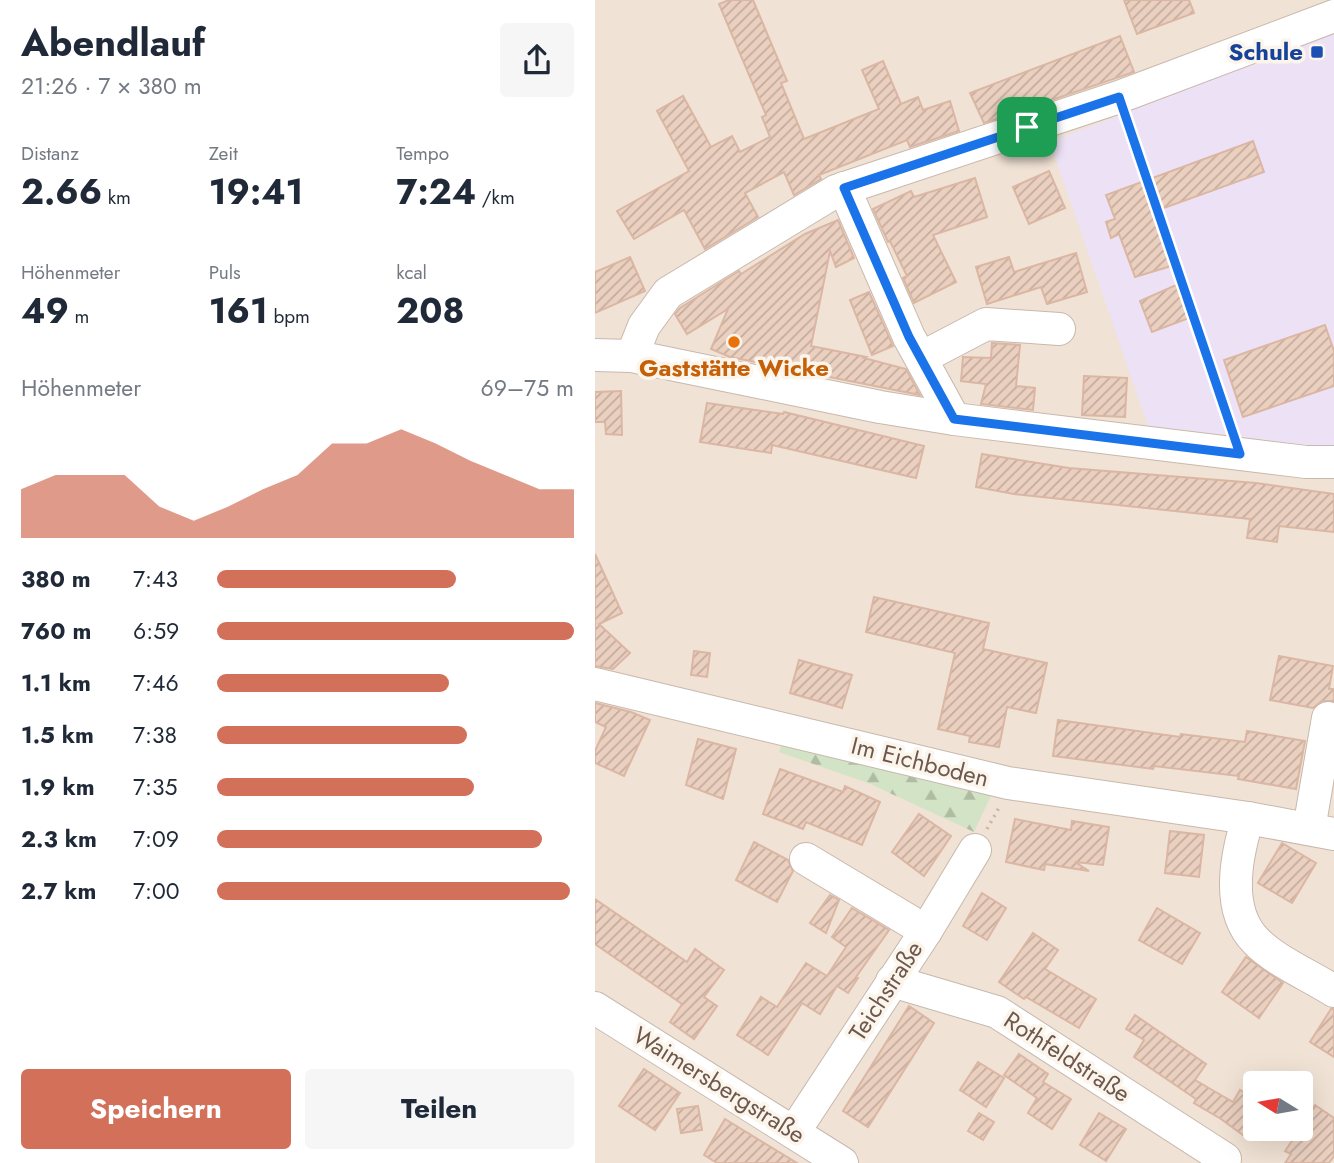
<!DOCTYPE html>
<html lang="de">
<meta charset="utf-8">
<style>
:root{--surface:#fff;--page:#f6f6f7;--text:#1f2937;--muted:#747a83;--accent:#d3705a}
body{margin:0;font-family:Jost,sans-serif;background:var(--page);color:var(--text);height:100vh;display:flex;flex-direction:column;font-size:26px;white-space:nowrap}
*{box-sizing:border-box;margin:0}
p{font-size:23px;color:var(--muted)}
.icon{flex:none;width:38px;height:38px;fill:none;stroke:currentColor;stroke-width:2;stroke-linecap:round;stroke-linejoin:round}
.map{position:relative;flex:1;overflow:hidden}
.sheet{display:flex;flex-direction:column;background:var(--surface);width:595px}
.sheet>*{flex:none}
.needle{width:46px;rotate:281deg}
.controls{position:absolute;left:648px;top:1071px;display:grid;gap:14px}
.controls a{display:grid;place-items:center;width:70px;height:70px;border-radius:7px;background:var(--surface);box-shadow:0 7px 28px #0002;font-size:35px}
.pin{position:absolute;display:grid;place-items:center;width:60px;height:60px;color:#fff;margin:-30px;border-radius:14px;box-shadow:0 4px 10px #0006}
.round{display:grid;place-items:center;flex:none;width:74px;height:74px;border-radius:7px;background:var(--page)}
.overview{display:flex;align-items:center;justify-content:space-between;height:119px;padding:0 21px}
h1{font-size:38px;font-weight:700;line-height:52px}
.metrics{display:grid;grid-template-columns:repeat(3,1fr);gap:10px;height:119px;padding:7px 21px}
.metrics div{display:grid;align-content:center}
.metrics b{font-size:35px;font-weight:700}
.metrics small{font-size:19px;font-weight:400}
.metrics p{font-size:19px}
.chart{height:196px;padding:14px 21px}
.chart p{display:flex;justify-content:space-between}
.chart svg{width:100%;height:126px;margin-top:7px;fill:var(--accent);opacity:.7}
.cta{display:flex;gap:14px;margin-top:auto;padding:14px 21px}
.cta a{flex:1;height:80px;border-radius:7px;background:var(--accent);color:#fff;font-size:28px;font-weight:700;line-height:80px;text-align:center}
.cta a+a{background:var(--page);color:var(--text)}
ul{padding:0 21px;list-style:none;font-size:23px}
li{display:grid;grid-template-columns:112px 84px 1fr;align-items:center;height:52px}
li i{height:18px;border-radius:9px;background:var(--accent)}
main{display:flex;flex:1;min-height:0}
.map>svg:first-child{display:block}
.residential{fill:#f0e2d4;fill-rule:evenodd}
.education{fill:#ede2f5}
.forest{fill:url(#forest-firs)}
.building{fill:url(#building-hatch);stroke:#dbb6a3;stroke-width:2}
.lines{fill:none;stroke-linecap:round;stroke-linejoin:round}
.minor-casing{stroke:#c8b8ad;stroke-width:34}
.path{stroke:#cfb3a4;stroke-width:3.5;stroke-dasharray:2 5;stroke-linecap:butt}
.minor{stroke:#fff;stroke-width:32}
.route-casing{stroke:#fff;stroke-width:14}
.route{stroke:#1a73e8;stroke-width:9}
.transit-dot{fill:#1a4fb4;stroke:#fcf5eb;stroke-width:2.5}
.food-dot{fill:#e8710a;stroke:#fcf5eb;stroke-width:2.5}
.labels{text-anchor:middle;stroke-width:7;stroke-linejoin:round;paint-order:stroke}
.transit-label{font-size:24px;font-weight:bold;fill:#164399;stroke:#fcf5eb;text-anchor:end}
.food-label{font-size:24px;font-weight:bold;fill:#c56008;stroke:#fcf5eb}
.street-label{font-size:24px;fill:#6e584e;stroke:#fcf5eb}
</style>
<main>
<section class="sheet">
<div class="overview"><div><h1>Abendlauf</h1><p>21:26 · 7 × 380 m</p></div><a class="round"><svg class="icon" aria-label="share" viewBox="0 0 24 24"><path d="M12 15V3M7 8l5-5 5 5M5 13v7h14v-7"/></svg></a></div>
<div class="metrics">
<div><p>Distanz</p><b>2.66<small> km</small></b></div>
<div><p>Zeit</p><b>19:41</b></div>
<div><p>Tempo</p><b>7:24<small> /km</small></b></div>
</div>
<div class="metrics">
<div><p>Höhenmeter</p><b>49<small> m</small></b></div>
<div><p>Puls</p><b>161<small> bpm</small></b></div>
<div><p>kcal</p><b>208</b></div>
</div>
<div class="chart"><p><span>Höhenmeter</span>69–75 m</p>
<svg viewBox="0 0 160 44" preserveAspectRatio="none"><path d="M0 44V27L10 22L20 22L30 22L40 33L50 38L60 33L70 27L80 22L90 11L100 11L110 6L120 11L130 17L140 22L150 27L160 27V44z"/></svg>
</div>
<ul>
<li><b>380 m</b>7:43<i style="width:67%"></i></li>
<li><b>760 m</b>6:59<i style="width:100%"></i></li>
<li><b>1.1 km</b>7:46<i style="width:65%"></i></li>
<li><b>1.5 km</b>7:38<i style="width:70%"></i></li>
<li><b>1.9 km</b>7:35<i style="width:72%"></i></li>
<li><b>2.3 km</b>7:09<i style="width:91%"></i></li>
<li><b>2.7 km</b>7:00<i style="width:99%"></i></li>
</ul>
<div class="cta"><a>Speichern</a><a>Teilen</a></div>
</section>
<div class="map">
<svg width="739" height="1163" viewBox="0 0 739 1163">
<defs>
<pattern id="forest-firs" width="22" height="20" patternUnits="userSpaceOnUse" patternTransform="scale(1.75)"><rect width="22" height="20" fill="#d3e4c6"/><path d="M5 1l3.5 6h-7zM16 11l3.5 6h-7z" fill="#afbca3"/></pattern>
<pattern id="building-hatch" width="6" height="6" patternUnits="userSpaceOnUse" patternTransform="scale(1.75)"><rect width="6" height="6" fill="#ebd0c0"/><path d="M-1 1l2-2M0 6l6-6M5 7l2-2" fill="none" stroke="#c3ac9e"/></pattern>
</defs>
<rect width="100%" height="100%" fill="#f9f1e5"/>
<path class="residential" d="M0 0H739V1163H0ZM660 1083H705V1129H660Z"/>
<path class="education" d="M739 33V453L556 435 455 142Z"/>
<path class="forest" d="M191 733 401 785 379 832 273 783 184 752Z"/>
<g class="building">
<path d="M134 0H158L192 81 186 83 209 139 284 109 267 70 288 61 306 104 323 97 328 110 355 101 364 131 315 147 312 140 224 175 226 179 199 195 189 172 150 193 163 217 110 249 89 210 39 239 22 211 94 171 62 111 88 96 116 147 137 136 145 152 175 137 167 117 171 115 124 4Z"/>
<path d="M529 0H594L599 13 542 34Z"/>
<path d="M525 36 539 72 389 123 375 93Z"/>
<path d="M658 141 669 172 566 209 586 263 540 277 524 234 516 238 511 222 520 219 511 195Z"/>
<path d="M454 171 470 208 434 224 418 187Z"/>
<path d="M380 178 392 217 338 235 361 282 319 303 308 278 312 276 295 241 293 242 278 209 316 191 319 197Z"/>
<path d="M243 220 259 258 241 267 235 251 216 346 271 357 269 358 311 369 325 395 135 357 116 349 133 309 92 334 80 314 85 308 144 271 146 274 210 234Z"/>
<path d="M481 253 492 292 452 304 446 287 392 304 381 267 414 257 419 272Z"/>
<path d="M35 257 50 291 0 313V272Z"/>
<path d="M581 285 594 318 557 332 545 301Z"/>
<path d="M274 292 298 346 277 355 255 300Z"/>
<path d="M730 325 739 351V386L648 417 629 360Z"/>
<path d="M397 343 425 345 421 386 440 388 438 410 386 404 391 384 366 381 368 357 396 358Z"/>
<path d="M489 376 532 378 530 417 487 415Z"/>
<path d="M26 391 27 435 11 434 10 422H0V392Z"/>
<path d="M112 403 188 414 189 412 329 446 321 478 177 445 176 453 105 442Z"/>
<path d="M387 454 474 468 661 483 739 494V532L684 526 682 542 652 538 655 519 419 494 381 487Z"/>
<path d="M0 554 27 613 4 624 35 653 18 669 0 666Z"/>
<path d="M279 597 394 623 388 649 452 663 441 713 412 707 404 747 374 742 375 736 343 729 360 653 271 632Z"/>
<path d="M99 651 115 653 112 677 96 675Z"/>
<path d="M684 656 738 666 734 689H739V701H727L718 708 675 700Z"/>
<path d="M204 660 257 675 247 708 195 693Z"/>
<path d="M0 703 36 712 55 720 29 776 0 763V751L11 727 0 722Z"/>
<path d="M463 720 585 737 586 734 650 742 652 731 710 741 701 789 643 779 644 776 559 766 558 769 458 756Z"/>
<path d="M103 739 141 749 128 799 91 785Z"/>
<path d="M185 769 248 792 250 786 285 802 267 845 211 822 208 829 168 814Z"/>
<path d="M324 814 356 836 329 876 297 852Z"/>
<path d="M420 819 476 830 477 821 514 827 508 865 480 862 494 871 450 864 449 870 411 862Z"/>
<path d="M575 831 609 835 604 877 570 873Z"/>
<path d="M159 842 193 860 198 871 182 902 141 880Z"/>
<path d="M687 843 721 863 697 903 663 883Z"/>
<path d="M387 893 411 908 392 940 368 926Z"/>
<path d="M235 895 244 900 231 933 215 923Z"/>
<path d="M0 899 92 962 100 949 129 970 109 997 122 1006 99 1039 75 1022 87 1004 0 944Z"/>
<path d="M257 908 294 930 261 977 263 978 253 993 242 986 225 1014 207 1003 173 1055 142 1035 166 997 182 1007 211 963 232 976 251 947 237 937Z"/>
<path d="M562 908 605 933 587 964 544 940Z"/>
<path d="M438 933 463 950 450 969 501 999 484 1028 431 997 429 999 404 982Z"/>
<path d="M651 957 688 983 664 1018 627 992Z"/>
<path d="M314 1006 339 1023 273 1127 248 1111Z"/>
<path d="M736 1009H739V1057L715 1042Z"/>
<path d="M540 1015 611 1064 600 1080 638 1102 645 1090 660 1099V1117L648 1135 626 1119 599 1103 601 1099 539 1057 549 1040 531 1029Z"/>
<path d="M424 1054 453 1074 448 1082 476 1099 457 1129 433 1113 442 1098 409 1075Z"/>
<path d="M383 1062 409 1078 391 1107 365 1090Z"/>
<path d="M49 1069 85 1093 60 1130 24 1106Z"/>
<path d="M720 1105 739 1118V1156L734 1163H690L696 1154 690 1151 705 1129V1110L713 1115Z"/>
<path d="M103 1106 107 1130 86 1133 82 1109Z"/>
<path d="M384 1113 399 1122 388 1140 373 1131Z"/>
<path d="M504 1113 531 1129 511 1161 485 1145Z"/>
<path d="M130 1119 202 1163H122L109 1155Z"/>
</g>
<g class="lines">
<defs>
<g id="minor">
<path d="M249 188 314 337 359 419"/>
<path d="M0 355 37 356 285 407 359 419 711 462H739"/>
<path d="M37 356 49 326 73 293 241 191 524 97 739 16"/>
<path d="M326 358 391 324 464 329"/>
<path d="M0 684 413 783 653 818 739 834"/>
<path d="M653 818C641 856 630 910 661 941 680 961 716 976 739 991"/>
<path d="M714 829 733 718"/>
<path d="M211 859 331 931"/>
<path d="M297 981 402 1012 630 1159 628 1163"/>
<path d="M0 1008 247 1163"/>
<path d="M199 1132 331 931 380 850"/>
</g>
</defs>
<use href="#minor" class="minor-casing"/>
<g class="path">
<path d="M532 122 636 426"/>
<path d="M392 829 405 806"/>
</g>
<use href="#minor" class="minor"/>
</g>
<g class="lines">
<defs>
<path id="route" d="M524 97 645 454 359 419 314 337 249 188Z"/>
</defs>
<use href="#route" class="route-casing"/>
<use href="#route" class="route"/>
</g>
<rect class="transit-dot" x="715" y="45" width="14" height="14" rx="3.5"/>
<circle class="food-dot" cx="139" cy="342" r="7"/>
<g class="labels">
<g class="transit-label">
<text x="708" y="60">Schule</text>
</g>
<g class="food-label">
<text x="139" y="376">Gaststätte Wicke</text>
</g>
<g class="street-label">
<text transform="translate(325 762) rotate(14)" y="8">Im Eichboden</text>
<text transform="translate(291 991) rotate(-57)" y="8">Teichstraße</text>
<text transform="translate(472 1057) rotate(33)" y="8">Rothfeldstraße</text>
<text transform="translate(124 1085) rotate(32)" y="8">Waimersbergstraße</text>
</g>
</g>
</svg>
<div class="controls">
<a><svg class="needle" viewBox="-14 -14 28 28"><path d="M0-13l5 13h-10z" fill="#e53935"/><path d="M0 13l5-13h-10z" fill="#747a83"/></svg></a>
</div>
<div class="pin" style="left:432px;top:127px;background:#1e9e55"><svg class="icon" aria-label="arrive" viewBox="0 0 24 24"><path d="M6 21V4h12l-3 4 3 4H6"/></svg></div>
</div>
</main>
